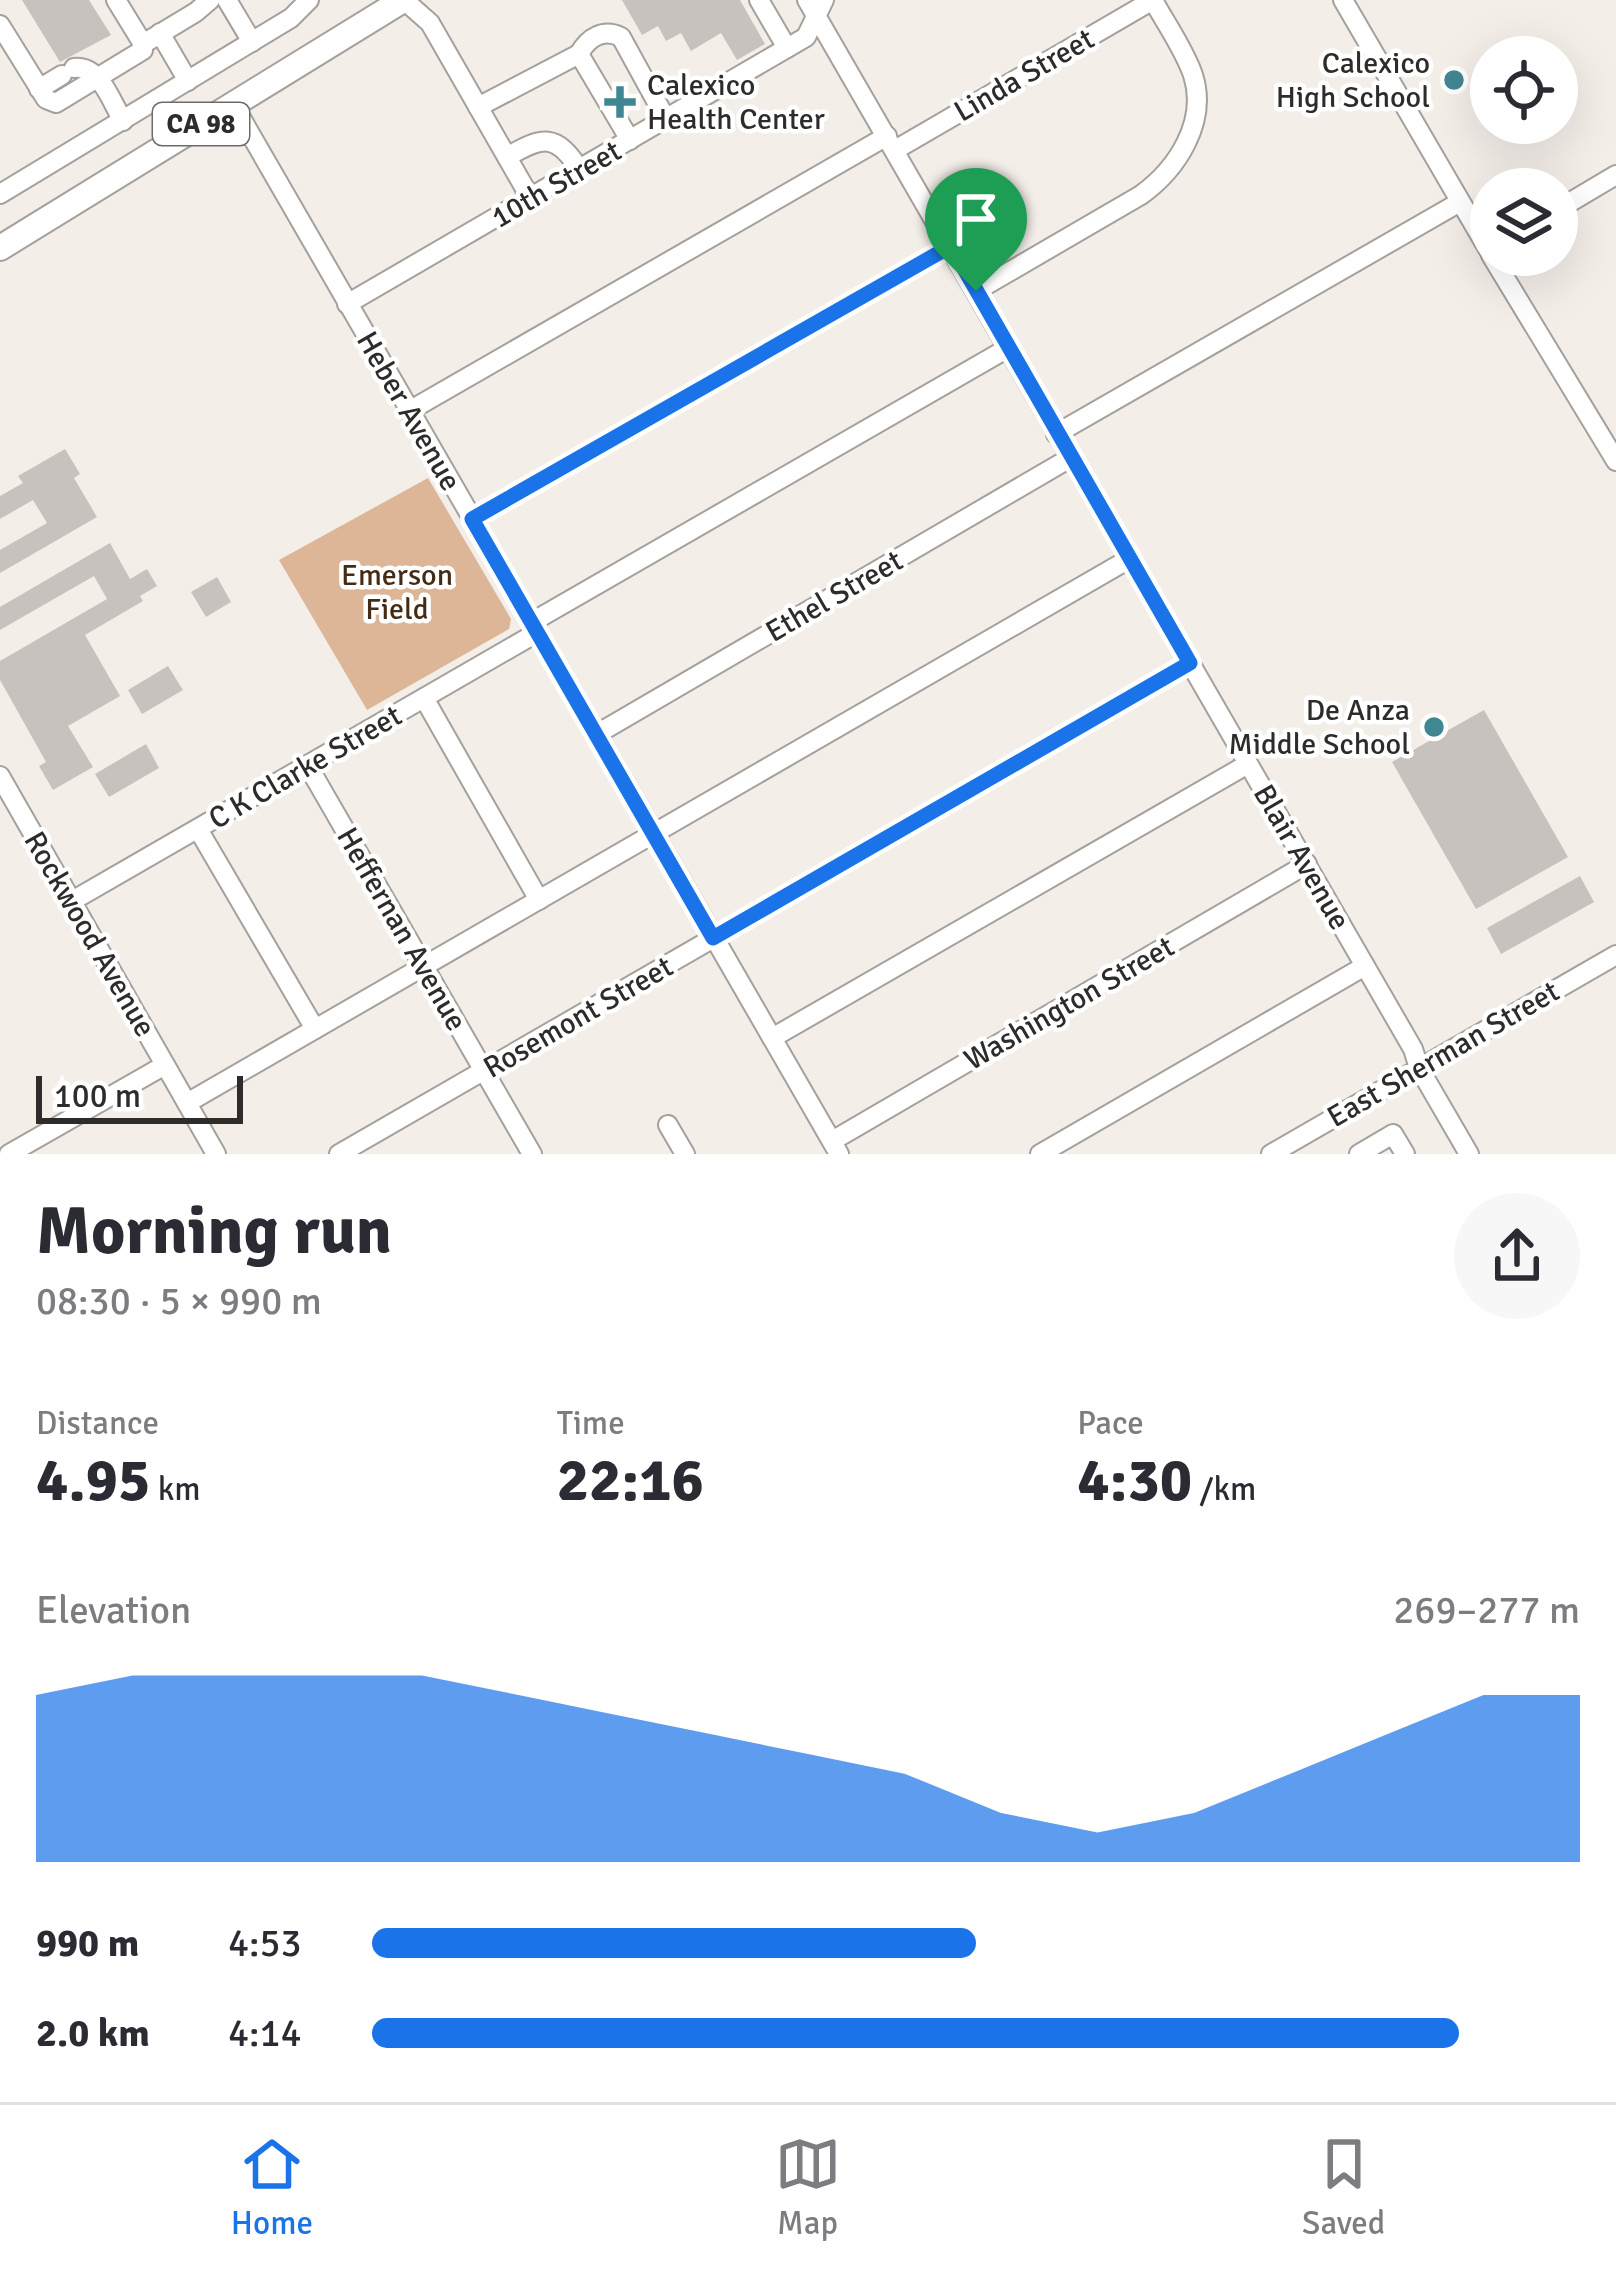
<!DOCTYPE html>
<meta charset="utf-8">
<style>
:root{--surface:#fff;--page:#f7f7f7;--text:#2b2b33;--muted:#7c7c81;--line:#e1e1e2;--accent:#1a73e8}
body{margin:0;font-family:Signika,sans-serif;background:var(--page);color:var(--text);height:100vh;display:flex;flex-direction:column;font-size:45px;white-space:nowrap}
*{box-sizing:border-box;margin:0}
p{font-size:39px;color:var(--muted)}
.icon{flex:none;width:66px;height:66px;fill:none;stroke:currentColor;stroke-width:2;stroke-linecap:round;stroke-linejoin:round}
.map{position:relative;height:1154px;overflow:hidden}
.panel{display:flex;flex-direction:column;background:var(--surface);flex:1}
.panel>*{flex:none}
.controls{position:absolute;left:1470px;top:36px;display:grid;gap:24px}
.controls a{display:grid;place-items:center;width:108px;height:108px;border-radius:50%;background:var(--surface);box-shadow:0 12px 48px #0002;font-size:60px}
.scale{position:absolute;left:36px;bottom:30px;width:207px;box-sizing:border-box;padding-left:12px;border:6px solid #2e2c2a;border-top:0;font-size:33px;line-height:42px;white-space:nowrap;color:#2e2c2a;-webkit-text-stroke:9px #fff;paint-order:stroke}
.pin{position:absolute;display:grid;place-items:center;width:102px;height:102px;color:#fff;margin:-123px -51px;border-radius:50% 50% 50% 0;rotate:-45deg;box-shadow:0 0 12px #0007}
.pin .icon{rotate:45deg}
.round{display:grid;place-items:center;flex:none;width:126px;height:126px;border-radius:63px;background:var(--page)}
.overview{display:flex;align-items:center;justify-content:space-between;height:204px;padding:0 36px}
h1{font-size:66px;font-weight:800;line-height:90px}
.metrics{display:grid;grid-template-columns:repeat(3,1fr);gap:18px;height:204px;padding:12px 36px}
.metrics div{display:grid;align-content:center}
.metrics b{font-size:60px;font-weight:800}
.metrics small{font-size:33px;font-weight:400}
.metrics p{font-size:33px}
.chart{height:336px;padding:24px 36px}
.chart p{display:flex;justify-content:space-between}
.chart svg{width:100%;height:216px;margin-top:12px;fill:var(--accent);opacity:.7}
ul{padding:0 36px;list-style:none;font-size:39px}
li{display:grid;grid-template-columns:192px 144px 1fr;align-items:center;height:90px}
li i{height:30px;border-radius:15px;background:var(--accent)}
.tab-bar{display:flex;justify-content:space-around;align-items:center;height:168px;border-top:3px solid var(--line);background:var(--surface);font-size:33px;color:var(--muted)}
.tab-bar a{display:grid;justify-items:center;gap:6px}
.tab-bar .on{color:var(--accent)}
.map>svg:first-child{display:block}
.green{fill:#dcb697}
.building{fill:#c8c2be}
.lines{fill:none;stroke-linecap:round;stroke-linejoin:round}
.minor-casing{stroke:#a6a09c;stroke-width:22}
.major-casing{stroke:#a6a09c;stroke-width:28}
.minor{stroke:#fff;stroke-width:18}
.major{stroke:#fff;stroke-width:24}
.route-casing{stroke:#fff;stroke-width:24}
.route{stroke:#1a73e8;stroke-width:15}
.poi-dot{fill:#418693;stroke:#fff;stroke-width:4.5}
.labels{text-anchor:middle;stroke-width:9;stroke-linejoin:round;paint-order:stroke}
.shield{fill:#fff;stroke:#6d6b6a;stroke-width:3}
.shield-label{font-size:27px;font-weight:bold;fill:#2e2c2a}
.poi-label{font-size:30px;fill:#2e2c2a;stroke:#fff;text-anchor:end}
.street-label{font-size:30px;fill:#2e2c2a;stroke:#fff}
.park-label{font-size:30px;fill:#452b15;stroke:#fff}
</style>
<div class="map">
<svg width="1616" height="1154" viewBox="0 0 1616 1154">
<rect width="100%" height="100%" fill="#f4eee9"/>
<path class="green" d="M428 478 511 619 509 629 367 710 279 560Z"/>
<g class="building">
<path d="M22 0H89L111 35 60 62Z"/>
<path d="M622 0H740L765 44 737 60 721 33 691 51 681 33 666 41 658 26 642 35Z"/>
<path d="M65 449 80 474 74 478 97 517 0 573V550L47 523 33 500 0 519V496L23 483 18 476Z"/>
<path d="M110 543 130 579 147 569 157 586 140 596 143 601 85 635 120 696 68 726 93 767 53 790 39 766 46 762 0 680V661L107 599 94 576 0 630V607Z"/>
<path d="M217 577 231 602 206 617 191 592Z"/>
<path d="M168 666 183 690 142 714 128 690Z"/>
<path d="M1484 710 1568 857 1476 909 1392 762Z"/>
<path d="M146 744 159 768 109 797 95 774Z"/>
<path d="M1580 876 1594 902 1501 954 1487 928Z"/>
</g>
<g class="lines">
<defs>
<g id="minor">
<path d="M116 0 143 44"/>
<path d="M227 0 252 42"/>
<path d="M404 0 430 23 531 199"/>
<path d="M759 0 787 48"/>
<path d="M807 0 1413 1049 1419 1068 1469 1154"/>
<path d="M1343 0 1491 254"/>
<path d="M0 25 46 99 56 103 143 50V44L196 12 210 0"/>
<path d="M160 33 188 81"/>
<path d="M579 54C588 38 603 28 621 37L666 119"/>
<path d="M74 68C100 65 111 101 123 121"/>
<path d="M39 89 62 75"/>
<path d="M233 104 839 1154"/>
<path d="M478 107 579 54 630 140"/>
<path d="M895 150 1153 0"/>
<path d="M507 157C543 136 556 133 580 170"/>
<path d="M0 194 291 18 309 0"/>
<path d="M1557 210 1616 175"/>
<path d="M1491 255 1616 461"/>
<path d="M976 291 1141 195C1177 169 1208 122 1193 75 1184 49 1166 24 1153 0"/>
<path d="M347 304 806 37 824 0"/>
<path d="M409 411 887 136"/>
<path d="M1056 434 1460 202"/>
<path d="M472 519 951 246"/>
<path d="M532 622 1008 348"/>
<path d="M424 698 539 900"/>
<path d="M597 734 1070 458"/>
<path d="M308 766 532 1154"/>
<path d="M0 776 216 1154"/>
<path d="M198 829 315 1029"/>
<path d="M72 901 538 632"/>
<path d="M772 1038 1248 764"/>
<path d="M187 1103 1129 559"/>
<path d="M668 1125 685 1154"/>
<path d="M832 1141 1307 864"/>
<path d="M9 1154 165 1065"/>
<path d="M339 1154 1190 663"/>
<path d="M1040 1154 1365 966"/>
<path d="M1271 1154 1616 955"/>
<path d="M1359 1154 1393 1134 1405 1154"/>
</g>
<path id="major" d="M0 248 403 0"/>
</defs>
<use href="#minor" class="minor-casing"/>
<use href="#major" class="major-casing"/>
<use href="#minor" class="minor"/>
<use href="#major" class="major"/>
</g>
<g class="lines">
<defs>
<path id="route" d="M951 246 1190 663 713 938 472 519Z"/>
</defs>
<use href="#route" class="route-casing"/>
<use href="#route" class="route"/>
</g>
<g class="poi-dot">
<circle cx="1454" cy="80" r="12"/>
<path d="M614 84h12v12h12v12h-12v12h-12v-12h-12v-12h12z"/>
<circle cx="1434" cy="727" r="12"/>
</g>
<g class="labels">
<rect class="shield" x="153" y="103" width="96" height="42" rx="9"/>
<g class="shield-label">
<text x="201" y="133">CA 98</text>
</g>
<g class="poi-label">
<text x="1430" y="73">Calexico<tspan x="1430" dy="34">High School</tspan></text>
<text x="647" y="95" text-anchor="start">Calexico<tspan x="647" dy="34">Health Center</tspan></text>
<text x="1410" y="720">De Anza<tspan x="1410" dy="34">Middle School</tspan></text>
</g>
<g class="street-label">
<text transform="translate(1024 75) rotate(-30)" y="10">Linda Street</text>
<text transform="translate(556 184) rotate(-30)" y="10">10th Street</text>
<text transform="translate(409 411) rotate(60)" y="10">Heber Avenue</text>
<text transform="translate(834 596) rotate(-30)" y="10">Ethel Street</text>
<text transform="translate(305 767) rotate(-30)" y="10">C K Clarke Street</text>
<text transform="translate(1302 857) rotate(60)" y="10">Blair Avenue</text>
<text transform="translate(402 929) rotate(60)" y="10">Heffernan Avenue</text>
<text transform="translate(90 934) rotate(60)" y="10">Rockwood Avenue</text>
<text transform="translate(1069 1003) rotate(-30)" y="10">Washington Street</text>
<text transform="translate(578 1017) rotate(-30)" y="10">Rosemont Street</text>
<text transform="translate(1443 1054) rotate(-30)" y="10">East Sherman Street</text>
</g>
<g class="park-label">
<text x="397" y="585">Emerson<tspan x="397" dy="34">Field</tspan></text>
</g>
</g>
</svg>
<div class="controls">
<a><svg class="icon" aria-label="locate" viewBox="0 0 24 24"><circle cx="12" cy="12" r="6"/><path d="M12 2v4M12 18v4M2 12h4M18 12h4"/></svg></a>
<a><svg class="icon" aria-label="layers" viewBox="0 0 24 24"><path d="M12 4l9 5-9 5-9-5zM3 14l9 5 9-5"/></svg></a>
</div>
<div class="scale">100 m</div>
<div class="pin" style="left:976px;top:291px;background:#1e9e55"><svg class="icon" aria-label="arrive" viewBox="0 0 24 24"><path d="M6 21V4h12l-3 4 3 4H6"/></svg></div>
</div>
<section class="panel">
<div class="overview"><div><h1>Morning run</h1><p>08:30 · 5 × 990 m</p></div><a class="round"><svg class="icon" aria-label="share" viewBox="0 0 24 24"><path d="M12 15V3M7 8l5-5 5 5M5 13v7h14v-7"/></svg></a></div>
<div class="metrics">
<div><p>Distance</p><b>4.95<small> km</small></b></div>
<div><p>Time</p><b>22:16</b></div>
<div><p>Pace</p><b>4:30<small> /km</small></b></div>
</div>
<div class="chart"><p><span>Elevation</span>269–277 m</p>
<svg viewBox="0 0 160 44" preserveAspectRatio="none"><path d="M0 44V10L10 6L20 6L30 6L40 6L50 10L60 14L70 18L80 22L90 26L100 34L110 38L120 34L130 26L140 18L150 10L160 10V44z"/></svg>
</div>
<ul>
<li><b>990 m</b>4:53<i style="width:50%"></i></li>
<li><b>2.0 km</b>4:14<i style="width:90%"></i></li>
</ul>
</section>
<nav class="tab-bar">
<a class="on"><svg class="icon" aria-label="home" viewBox="0 0 24 24"><path d="M3 11l9-7 9 7M6 9v11h12V9"/></svg>Home</a>
<a><svg class="icon" aria-label="map" viewBox="0 0 24 24"><path d="M3 6l6-2 6 2 6-2v14l-6 2-6-2-6 2zM9 4v14M15 6v14"/></svg>Map</a>
<a><svg class="icon" aria-label="saved" viewBox="0 0 24 24"><path d="M7 4h10v16l-5-4-5 4z"/></svg>Saved</a>
</nav>
